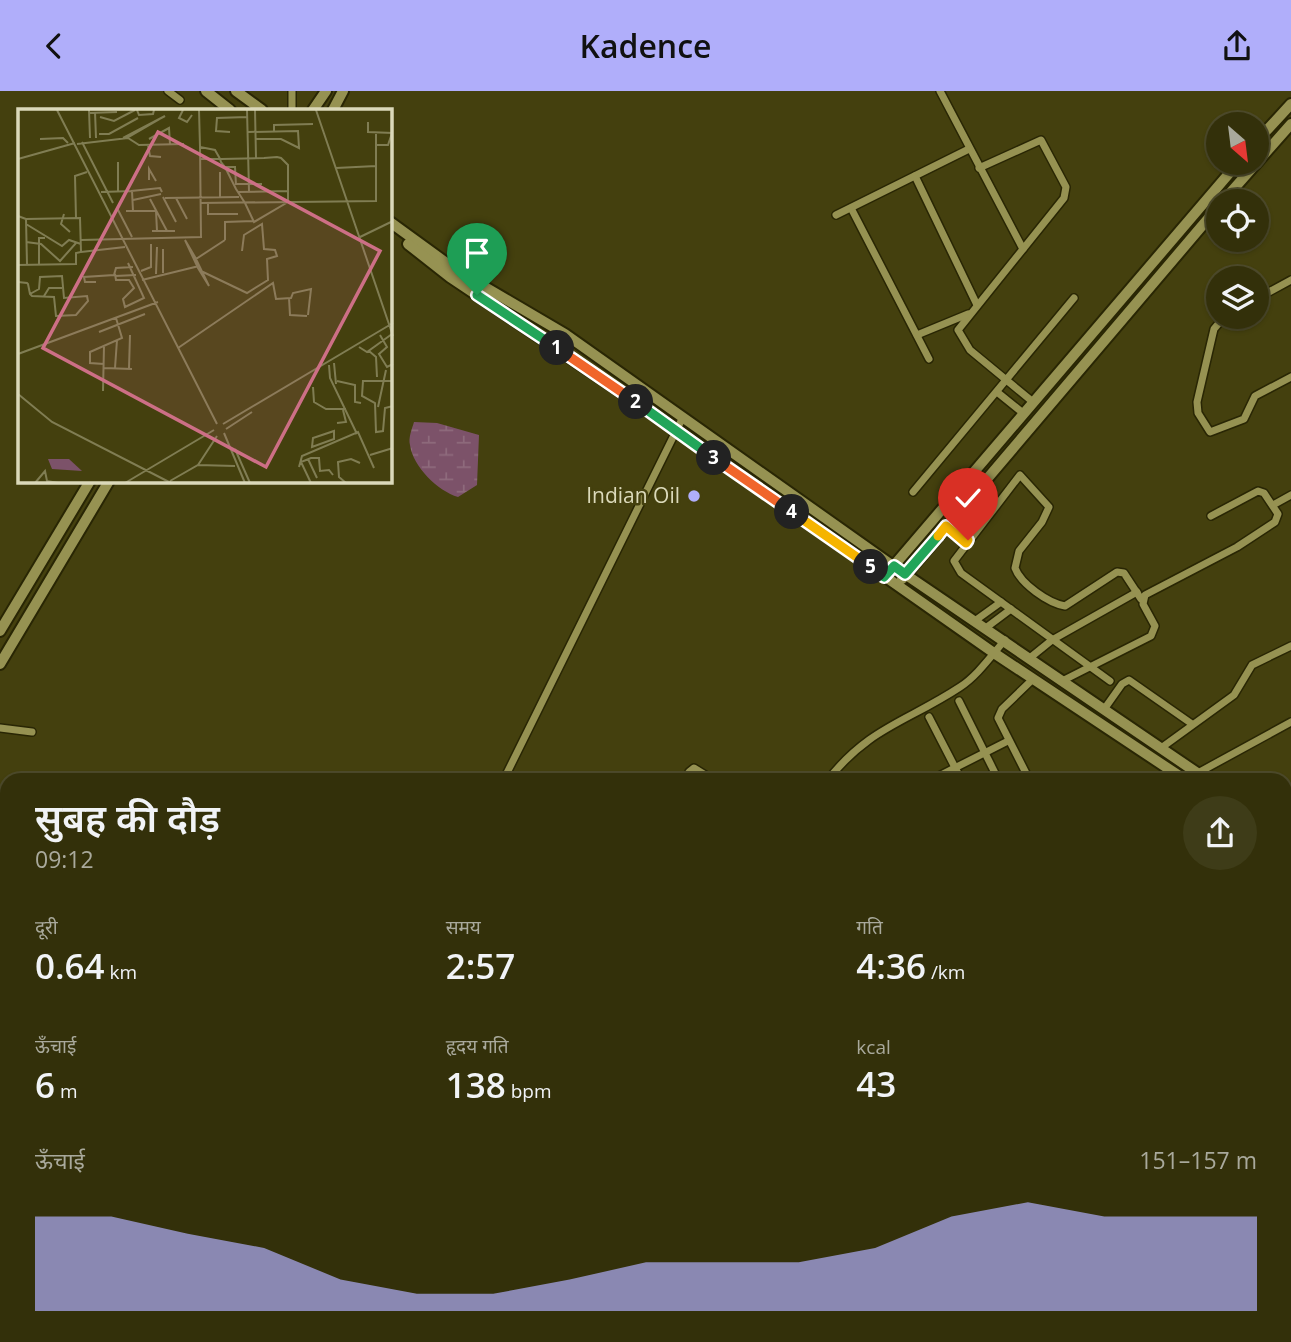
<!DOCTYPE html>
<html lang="hi">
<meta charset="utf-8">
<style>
:root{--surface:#33300a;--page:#3e3c18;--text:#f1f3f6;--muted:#a9a99c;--line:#4e4b2b;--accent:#b0aefa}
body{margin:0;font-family:"Open Sans","Noto Sans Devanagari",sans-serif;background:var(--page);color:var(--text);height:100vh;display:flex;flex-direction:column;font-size:26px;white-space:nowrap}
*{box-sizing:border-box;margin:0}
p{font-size:23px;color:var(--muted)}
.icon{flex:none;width:38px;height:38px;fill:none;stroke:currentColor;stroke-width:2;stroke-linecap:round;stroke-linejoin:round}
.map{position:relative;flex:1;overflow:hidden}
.details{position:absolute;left:0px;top:682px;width:1292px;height:569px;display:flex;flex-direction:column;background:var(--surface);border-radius:21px 21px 0 0;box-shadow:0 2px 5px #0004,0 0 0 2px var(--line)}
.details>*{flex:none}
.needle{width:46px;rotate:152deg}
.buttons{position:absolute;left:1206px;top:21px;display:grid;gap:14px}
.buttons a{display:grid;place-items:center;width:63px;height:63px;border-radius:50%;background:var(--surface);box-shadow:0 2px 5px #0004,0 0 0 2px var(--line);font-size:35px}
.pin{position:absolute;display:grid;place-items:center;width:60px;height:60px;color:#fff;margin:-72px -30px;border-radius:50% 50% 50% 0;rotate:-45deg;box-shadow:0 0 7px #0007}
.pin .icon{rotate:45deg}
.km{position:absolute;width:35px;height:35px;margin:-18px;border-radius:50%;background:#222;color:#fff;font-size:19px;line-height:35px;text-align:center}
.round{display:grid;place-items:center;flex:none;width:74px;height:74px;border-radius:37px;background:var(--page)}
.summary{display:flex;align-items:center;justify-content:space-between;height:119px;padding:0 35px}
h1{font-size:38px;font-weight:600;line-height:52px}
.metrics{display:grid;grid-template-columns:repeat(3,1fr);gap:10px;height:119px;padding:7px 35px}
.metrics div{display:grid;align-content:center}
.metrics b{font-size:35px;font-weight:600}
.metrics small{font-size:19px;font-weight:400}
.metrics p{font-size:19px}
.chart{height:196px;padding:14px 35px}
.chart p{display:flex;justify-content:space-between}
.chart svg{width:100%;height:126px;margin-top:7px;fill:var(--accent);opacity:.7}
header{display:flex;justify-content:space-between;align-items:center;height:91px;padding:0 35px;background:var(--accent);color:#111;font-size:32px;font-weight:600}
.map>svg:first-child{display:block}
.wetland{fill:url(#wetland-marsh)}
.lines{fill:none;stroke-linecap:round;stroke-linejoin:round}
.street-casing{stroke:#292604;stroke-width:10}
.secondary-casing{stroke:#292604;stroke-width:14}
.street{stroke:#969252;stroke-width:7}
.secondary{stroke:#969252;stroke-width:10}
.split-1-casing{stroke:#fff;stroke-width:14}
.split-2-casing{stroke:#fff;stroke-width:14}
.split-3-casing{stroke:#fff;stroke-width:14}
.split-4-casing{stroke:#fff;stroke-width:14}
.split-5-casing{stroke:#fff;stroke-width:14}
.split-6-casing{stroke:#fff;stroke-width:14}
.split-7-casing{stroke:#fff;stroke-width:14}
.split-1{stroke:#22a559;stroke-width:9}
.split-2{stroke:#f0652b;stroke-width:9}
.split-3{stroke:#22a559;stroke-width:9}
.split-4{stroke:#f0652b;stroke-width:9}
.split-5{stroke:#f5b400;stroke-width:9}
.split-6{stroke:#22a559;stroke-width:9}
.split-7{stroke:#f5b400;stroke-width:9}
.poi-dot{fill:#b0aefa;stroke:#44400e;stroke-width:2.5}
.labels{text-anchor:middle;stroke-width:5;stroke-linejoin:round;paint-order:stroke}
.poi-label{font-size:21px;fill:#dbd9ba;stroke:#44400e;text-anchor:end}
.inset-road{fill:none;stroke:#807d53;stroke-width:2}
.view{fill:#cd6f86;fill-opacity:0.15;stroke:#cd6f86;stroke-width:3.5}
.inset-edge{fill:none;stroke:#dbd9ba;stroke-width:3.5}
</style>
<header><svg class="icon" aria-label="back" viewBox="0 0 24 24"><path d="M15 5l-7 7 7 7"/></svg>Kadence<svg class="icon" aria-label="share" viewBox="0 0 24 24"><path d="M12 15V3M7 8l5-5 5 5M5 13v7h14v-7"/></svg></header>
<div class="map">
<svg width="1291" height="1251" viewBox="0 0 1291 1251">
<defs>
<pattern id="wetland-marsh" width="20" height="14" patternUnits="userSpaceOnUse" patternTransform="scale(1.75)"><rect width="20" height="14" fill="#7c5269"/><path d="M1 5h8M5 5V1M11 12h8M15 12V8" fill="none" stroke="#8e6a7c"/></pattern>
</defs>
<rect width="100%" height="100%" fill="#44400e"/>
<path class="wetland" d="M414 331 437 332 479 344 477 394 458 406C438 400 413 376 410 354 408 347 412 338 414 331Z"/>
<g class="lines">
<defs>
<g id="street">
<path d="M168 0 180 9"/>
<path d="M940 0 1023 158"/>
<path d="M292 19V0"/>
<path d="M979 77 1041 49 1066 96 1064 107 958 239 970 259 1033 311"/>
<path d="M915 85 977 214"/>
<path d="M851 117 929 268"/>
<path d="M836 124 969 58"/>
<path d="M1256 208 1291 189"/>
<path d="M1224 226 1214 238 1197 311 1198 322 1210 341 1244 328 1255 305 1291 286"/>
<path d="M917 244 968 223"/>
<path d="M997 301 1023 322"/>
<path d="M913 401 1074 207"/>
<path d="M1273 414 1291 404"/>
<path d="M946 435 966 452"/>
<path d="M976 529 1001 511"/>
<path d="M987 536 1011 518"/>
<path d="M1031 566 1052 549 1137 501"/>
<path d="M1064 589 1151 545 1155 535 1143 513 1145 504 1237 456 1275 431 1278 423 1264 402 1258 400 1211 425"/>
<path d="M1110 590 961 482 954 470 1020 384 1049 416 1042 431 1019 460 1015 477C1021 493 1048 512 1065 515L1117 481 1124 482 1141 508"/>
<path d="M959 610 999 690"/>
<path d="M1105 617 1122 593 1129 589 1192 633"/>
<path d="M929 626 962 690"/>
<path d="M0 637 32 641"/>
<path d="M1161 657 1234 604 1252 574 1291 555"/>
<path d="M1196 683 1291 631"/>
<path d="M503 690 683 326"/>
<path d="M697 690 689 681 694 677 715 690"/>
<path d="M827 690C869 636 907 631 960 596 977 585 991 565 1005 549"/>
<path d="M929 690 1008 650"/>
<path d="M1030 690 998 627 1002 618 1033 588"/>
<path d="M1284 805 1291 810"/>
<path d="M1284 913 1291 909"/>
<path d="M0 1122 7 1128"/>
<path d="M1284 1140 1291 1152"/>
<path d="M0 1143 7 1150"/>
<path d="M1284 1185 1291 1182"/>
<path d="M107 1244 114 1251"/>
<path d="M128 1244 135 1251"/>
<path d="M757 1244 761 1251"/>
<path d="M802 1244 805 1251"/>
<path d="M834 1244 838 1251"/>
<path d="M887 1244 897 1251"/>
<path d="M901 1244 910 1251"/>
<path d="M1041 1244 1045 1251"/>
<path d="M1214 1244 1218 1251"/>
<path d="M523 1251 527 1244"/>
<path d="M531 1251 544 1244"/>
<path d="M653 1251 665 1244"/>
<path d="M729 1251 741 1244"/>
<path d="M1002 1251 1015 1244"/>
<path d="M1164 1251 1177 1244"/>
<path d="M1282 1251 1291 1237"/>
</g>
<g id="secondary">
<path d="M206 0 230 19"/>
<path d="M236 0 262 19"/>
<path d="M313 19 326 0"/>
<path d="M333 19 343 0"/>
<path d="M1256 51 1291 13"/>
<path d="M1223 110 1291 33"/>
<path d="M390 131 456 179 565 243 893 475 1209 690"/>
<path d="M408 153 450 186 645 317 994 562 1187 690"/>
<path d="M891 478 1238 72"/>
<path d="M902 488 1218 116"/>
<path d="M0 540 90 390"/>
<path d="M0 573 109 390"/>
<path d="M1284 742 1291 747"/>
<path d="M1284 760 1291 765"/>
</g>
</defs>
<use href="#street" class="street-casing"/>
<use href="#secondary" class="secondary-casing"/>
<use href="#street" class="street"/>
<use href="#secondary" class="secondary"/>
</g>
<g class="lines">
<defs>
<path id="split-1" d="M477 204 557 257"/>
<path id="split-2" d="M557 257 636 311"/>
<path id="split-3" d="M636 311 714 367"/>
<path id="split-4" d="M714 367 792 421"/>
<path id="split-5" d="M792 421 871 476"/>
<path id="split-6" d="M871 476 884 486 894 475 905 483 938 445"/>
<path id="split-7" d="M938 445 946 435 966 452 968 449"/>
</defs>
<use href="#split-1" class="split-1-casing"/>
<use href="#split-2" class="split-2-casing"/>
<use href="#split-3" class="split-3-casing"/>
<use href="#split-4" class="split-4-casing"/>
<use href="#split-5" class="split-5-casing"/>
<use href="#split-6" class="split-6-casing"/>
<use href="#split-7" class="split-7-casing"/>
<use href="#split-1" class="split-1"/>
<use href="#split-2" class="split-2"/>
<use href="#split-3" class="split-3"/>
<use href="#split-4" class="split-4"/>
<use href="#split-5" class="split-5"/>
<use href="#split-6" class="split-6"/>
<use href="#split-7" class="split-7"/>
</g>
<circle class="poi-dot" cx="694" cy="405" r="7"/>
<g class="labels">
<g class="poi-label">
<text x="680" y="412">Indian Oil</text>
</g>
</g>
<g transform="translate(18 18)">
<rect width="374" height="374" fill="#44400e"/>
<path d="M30 350H51L64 362 34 360Z" fill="#7c5269"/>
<path class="inset-road" d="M39 1 199 315M71 1 72 29M119 1 121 6 135 5 136 1M165 1 161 9 169 13 174 6M181 1 182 38 197 41 201 48 202 50 203 53 207 58 218 80 227 94 236 113 270 93V56L263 49 259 48 246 49 203 50H182M229 1 231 82M237 1 238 49M298 1 375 227M77 3 78 29M71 4 99 3M82 8 96 12 117 1M350 13V23L375 24M256 22V16L295 15M212 23 198 22 199 9 229 8M230 23 280 22 281 39 263 30H238M81 25H91L120 9M105 29 147 7 109 29M22 30 45 29 50 34M131 30 151 19 152 35M64 33 95 94M59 35 110 29 121 36 166 35M130 36 132 47 143 48M358 36H370L374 24M0 50 57 34M100 53V83M207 58H217L218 76M318 59 358 57M202 63V88M131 71V60L138 72M218 75H244M113 82 142 79 144 83M83 83 114 82 115 102M220 83 270 82M145 88 158 113M147 89 221 88M158 89 169 110M132 90 149 122M115 91 143 85M182 94 358 92V25M190 95V105H220M99 99 114 128M108 102H138L139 122M46 105 43 115 52 123M0 107 8 110 9 155M58 109 57 67 69 63M8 115 44 137 51 131 63 135M134 122H157M342 128 375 112M63 131 183 128 182 38M167 131 177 148 191 177 180 159ZM207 131V113L235 112M8 133 23 135 42 152 58 134M63 143 107 138M178 150 207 131M21 155V129H27M0 156 58 155V144L63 143 62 109 8 110M123 162 133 158V135M183 162 229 184 250 171 249 150 259 147 257 141 246 140 244 115 226 126 224 142M145 164V140M97 165 98 171H111L116 179 105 190 107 198 126 189 110 154M138 165 139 138M97 167 118 166M124 171 181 157M0 173 9 174 10 175 12 185 14 187 36 188 38 207 58 206 70 192 69 187 46 189 44 167 22 168 21 180 12 185M78 173H67L66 168 96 166 98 159 115 158M26 187 31 179H44M271 189 272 206 289 207M81 223 127 205M362 226 369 238 361 245 369 258 375 255M341 238 349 243 374 225M160 239 255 174 258 190 273 189 275 184 293 180 290 206M351 242 358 248 359 268M0 245 140 193M316 254 318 275M86 255 72 254V243L104 229 98 209M311 256 312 269 339 325M86 259 114 260M97 259 99 231M111 259 112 226M319 272 337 276V293L343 294M375 272H345L344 287 357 294 358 323 365 322 367 299 375 297M295 278 296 293 308 300H328M85 282 86 237M0 285 34 313 153 374M360 298 368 261M319 314 328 313 325 301M205 315 375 214M208 320 234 303M316 322V330L294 338 295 329ZM206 324 227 374M217 340 232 374M352 346 375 339M290 350 299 369M180 356 199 327M281 358 284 347 340 323 356 359M152 372 180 356 217 357M17 374 27 362 29 372 40 374M107 374 196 321M293 374 283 353 293 349H301L302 362 311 361 315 366M328 374 321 368 320 353 333 350 342 354"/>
<path class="view" d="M140 23 362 142 248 358 25 239Z"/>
<rect width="374" height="374" class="inset-edge"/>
</g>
</svg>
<div class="buttons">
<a><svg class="needle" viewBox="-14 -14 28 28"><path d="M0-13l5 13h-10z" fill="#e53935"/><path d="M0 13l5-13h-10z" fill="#a9a99c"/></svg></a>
<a><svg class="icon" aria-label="locate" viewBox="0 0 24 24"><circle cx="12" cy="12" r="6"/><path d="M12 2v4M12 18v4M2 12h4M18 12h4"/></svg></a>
<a><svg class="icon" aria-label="layers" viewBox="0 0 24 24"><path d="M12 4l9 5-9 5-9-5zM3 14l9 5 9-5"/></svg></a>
</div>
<div class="pin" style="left:477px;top:204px;background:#1e9e55"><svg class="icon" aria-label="arrive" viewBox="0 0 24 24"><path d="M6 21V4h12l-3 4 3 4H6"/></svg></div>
<div class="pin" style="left:968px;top:449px;background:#d93025"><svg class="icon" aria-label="check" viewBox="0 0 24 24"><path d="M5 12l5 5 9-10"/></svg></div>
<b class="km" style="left:557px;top:257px">1</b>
<b class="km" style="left:636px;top:311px">2</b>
<b class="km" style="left:714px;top:367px">3</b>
<b class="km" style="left:792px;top:421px">4</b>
<b class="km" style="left:871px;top:476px">5</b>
<section class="details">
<div class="summary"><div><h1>सुबह की दौड़</h1><p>09:12</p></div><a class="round"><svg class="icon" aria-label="share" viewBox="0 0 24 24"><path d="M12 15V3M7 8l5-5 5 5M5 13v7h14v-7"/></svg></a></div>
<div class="metrics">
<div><p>दूरी</p><b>0.64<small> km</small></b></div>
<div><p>समय</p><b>2:57</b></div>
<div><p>गति</p><b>4:36<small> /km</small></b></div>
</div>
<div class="metrics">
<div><p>ऊँचाई</p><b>6<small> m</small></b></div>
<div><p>हृदय गति</p><b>138<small> bpm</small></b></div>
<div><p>kcal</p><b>43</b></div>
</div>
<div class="chart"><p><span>ऊँचाई</span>151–157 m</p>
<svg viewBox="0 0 160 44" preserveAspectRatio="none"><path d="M0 44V11L10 11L20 17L30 22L40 33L50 38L60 38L70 33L80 27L90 27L100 27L110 22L120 11L130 6L140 11L150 11L160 11V44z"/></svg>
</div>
</section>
</div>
